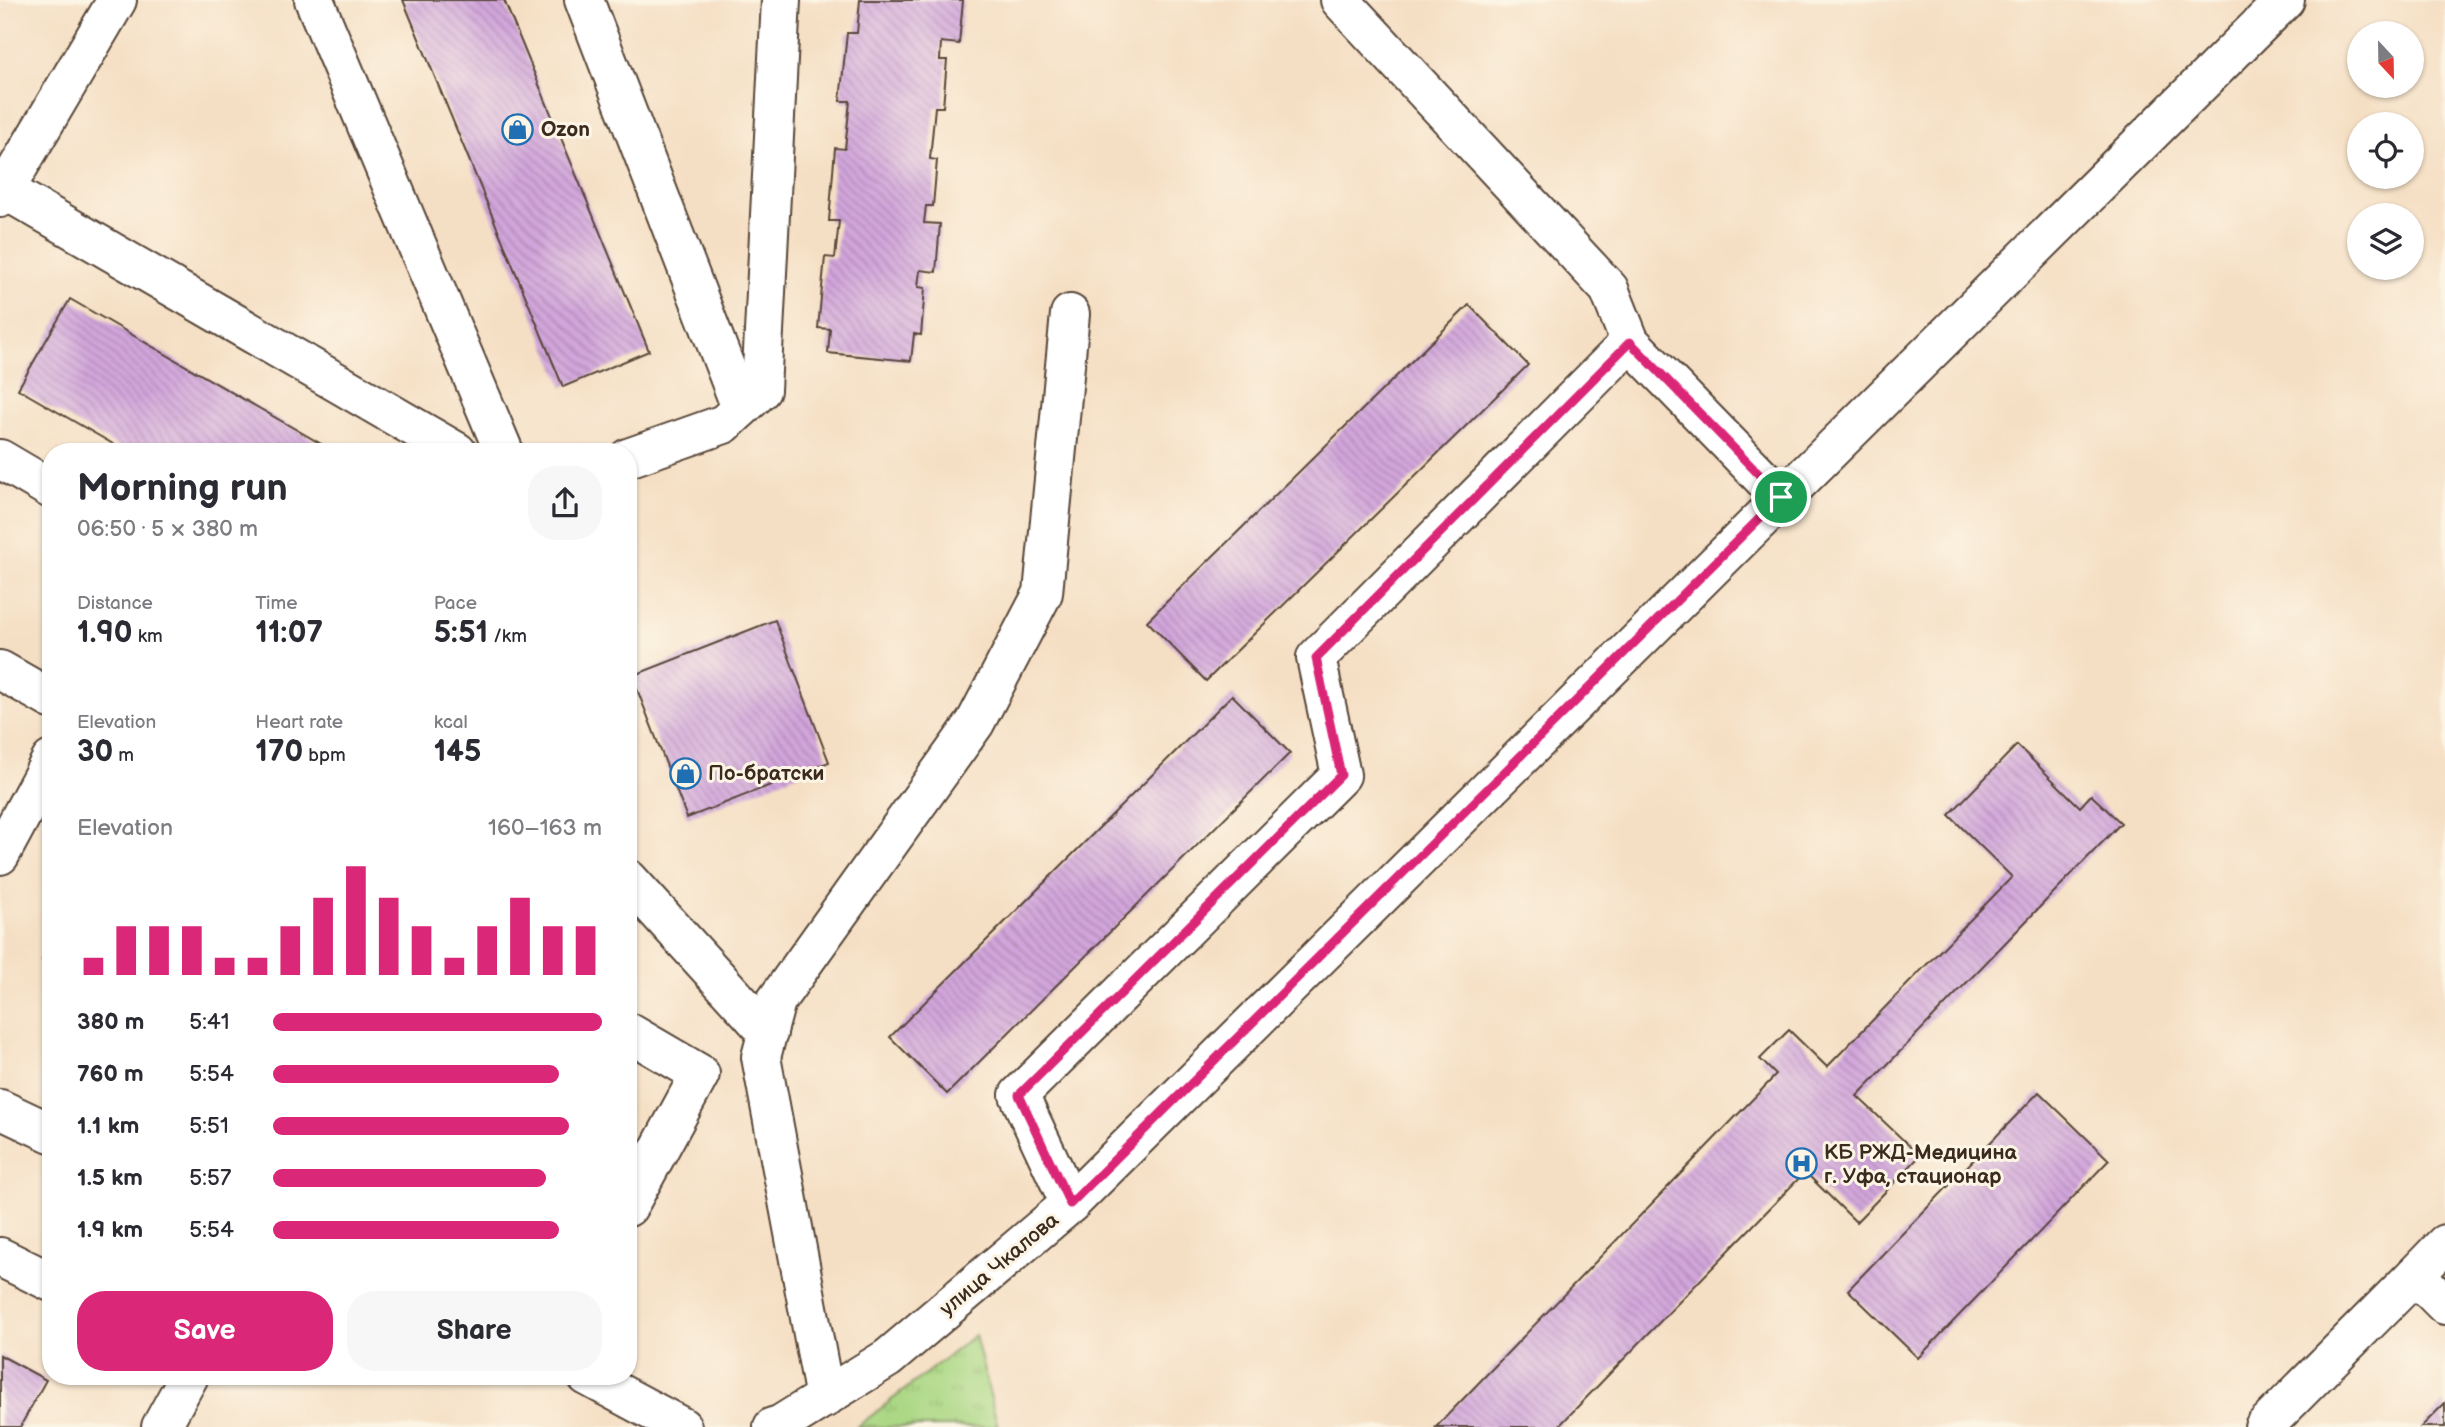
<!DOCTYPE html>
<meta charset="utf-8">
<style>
:root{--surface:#fff;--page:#f7f7f7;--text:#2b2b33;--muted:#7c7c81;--accent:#db2777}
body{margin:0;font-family:"Balsamiq Sans",sans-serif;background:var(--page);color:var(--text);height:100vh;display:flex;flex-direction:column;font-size:26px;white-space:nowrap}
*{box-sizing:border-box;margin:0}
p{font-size:23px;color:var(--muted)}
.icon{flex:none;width:38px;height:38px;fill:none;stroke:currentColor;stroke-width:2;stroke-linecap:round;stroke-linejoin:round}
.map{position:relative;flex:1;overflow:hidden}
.side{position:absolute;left:42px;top:443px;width:595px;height:942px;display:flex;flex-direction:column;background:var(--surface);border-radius:28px;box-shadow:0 2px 5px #0004}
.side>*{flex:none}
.needle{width:46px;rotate:158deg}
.tools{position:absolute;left:2347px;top:21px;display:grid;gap:14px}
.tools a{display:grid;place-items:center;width:77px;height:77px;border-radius:50%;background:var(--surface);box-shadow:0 2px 5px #0004;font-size:35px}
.pin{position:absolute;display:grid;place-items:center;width:60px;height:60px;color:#fff;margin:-30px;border:4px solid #fff;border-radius:50%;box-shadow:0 2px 7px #0007}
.round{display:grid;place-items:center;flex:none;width:74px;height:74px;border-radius:28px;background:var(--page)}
.head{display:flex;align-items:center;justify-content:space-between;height:119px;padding:0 35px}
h1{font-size:38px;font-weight:600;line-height:52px}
.metrics{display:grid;grid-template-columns:repeat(3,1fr);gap:10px;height:119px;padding:7px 35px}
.metrics div{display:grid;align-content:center}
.metrics b{font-size:30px;font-weight:600}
.metrics small{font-size:19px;font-weight:400}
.metrics p{font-size:19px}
.chart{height:196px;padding:14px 35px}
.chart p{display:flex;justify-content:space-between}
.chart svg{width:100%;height:126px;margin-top:7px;stroke:var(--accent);stroke-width:6}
.primary-button{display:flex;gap:14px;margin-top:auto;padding:14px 35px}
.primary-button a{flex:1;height:80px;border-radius:28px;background:var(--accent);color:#fff;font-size:28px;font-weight:600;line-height:80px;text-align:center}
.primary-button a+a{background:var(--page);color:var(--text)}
ul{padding:0 35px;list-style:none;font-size:23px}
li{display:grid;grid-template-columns:112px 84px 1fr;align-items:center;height:52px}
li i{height:18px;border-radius:9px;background:var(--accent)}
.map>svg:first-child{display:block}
.grass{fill:url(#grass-tufts);stroke:#748152;stroke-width:2}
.building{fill:url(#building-back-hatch)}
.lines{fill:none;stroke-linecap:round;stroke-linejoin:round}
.minor-casing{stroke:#574537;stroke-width:42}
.minor{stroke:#fff;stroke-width:38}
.route-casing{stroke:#fff;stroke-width:14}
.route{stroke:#db2777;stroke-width:9}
.labels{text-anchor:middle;stroke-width:6;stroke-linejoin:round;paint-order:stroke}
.poi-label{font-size:21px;font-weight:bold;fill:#3b2a1e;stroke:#fcf5e5;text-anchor:start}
.street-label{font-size:21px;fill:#3b2a1e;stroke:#fcf5e5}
</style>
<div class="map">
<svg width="2445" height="1427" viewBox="0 0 2445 1427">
<defs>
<pattern id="grass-tufts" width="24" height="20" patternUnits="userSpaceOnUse" patternTransform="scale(1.75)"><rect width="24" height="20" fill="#acd885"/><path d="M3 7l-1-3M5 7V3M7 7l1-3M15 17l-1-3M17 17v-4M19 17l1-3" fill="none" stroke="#95ba72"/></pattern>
<pattern id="building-back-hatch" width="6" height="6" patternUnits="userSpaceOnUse" patternTransform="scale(1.75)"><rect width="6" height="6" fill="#d2a6dc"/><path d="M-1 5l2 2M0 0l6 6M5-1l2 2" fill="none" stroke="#ac87b2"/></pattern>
</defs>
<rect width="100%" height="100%" fill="#fcf5e5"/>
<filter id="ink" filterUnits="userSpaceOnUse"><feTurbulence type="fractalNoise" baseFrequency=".0143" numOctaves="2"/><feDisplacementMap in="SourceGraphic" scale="14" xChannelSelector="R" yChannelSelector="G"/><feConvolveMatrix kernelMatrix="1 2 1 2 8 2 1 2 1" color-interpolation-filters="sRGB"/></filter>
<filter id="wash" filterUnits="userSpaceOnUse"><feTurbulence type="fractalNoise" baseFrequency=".00686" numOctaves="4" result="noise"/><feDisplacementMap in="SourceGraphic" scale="28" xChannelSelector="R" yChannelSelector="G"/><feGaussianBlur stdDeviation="1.57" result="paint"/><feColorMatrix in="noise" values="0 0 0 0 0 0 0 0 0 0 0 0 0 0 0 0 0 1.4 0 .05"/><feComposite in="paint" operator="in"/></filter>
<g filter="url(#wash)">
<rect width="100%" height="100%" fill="#f5dfc4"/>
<path class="grass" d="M975 1335 998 1427H857Z"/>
<g id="blocks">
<g class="building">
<path d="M403 0H504L649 351 563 387Z"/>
<path d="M860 0H963L959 44 941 42 940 60H947L943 107H935L930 159 937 160 933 206H926L924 223 940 224 936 272 920 270 918 287 925 288 921 335 914 334 911 361 828 353 830 329 818 328 825 257 835 258 839 221H829L835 148 845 149 850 101H840L847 33H857Z"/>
<path d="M70 299 335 452H127L18 389Z"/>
<path d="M1469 305 1528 365 1206 681 1147 621Z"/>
<path d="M775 620 829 762 687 818 632 676Z"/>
<path d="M1232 695 1290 753 947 1094 890 1037Z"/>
<path d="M2017 745 2080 807 2091 795 2121 823 1857 1096 1920 1156 1856 1222 1805 1172 1558 1427H1436L1776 1075 1760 1059 1789 1030 1827 1067 2012 877 1949 815Z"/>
<path d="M51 945V965L42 960Z"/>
<path d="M2039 1092 2109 1160 1918 1358 1848 1290Z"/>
<path d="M0 1355 46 1380 20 1427H0Z"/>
<path d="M2445 1403V1427H2421Z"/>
</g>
</g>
</g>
<g filter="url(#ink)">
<use href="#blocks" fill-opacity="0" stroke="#574537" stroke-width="2"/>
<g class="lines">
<defs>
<g id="minor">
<path d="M314 0 504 452"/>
<path d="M584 0 741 408"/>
<path d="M1340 0 1609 289 1630 342"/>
<path d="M5 190 457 452"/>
<path d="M0 198 117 0"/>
<path d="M628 458 724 424 761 390 781 0"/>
<path d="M0 459 51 489"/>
<path d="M0 670 51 699"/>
<path d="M0 855 51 760"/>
<path d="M628 879 768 1033"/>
<path d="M628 1032 700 1074 628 1207"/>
<path d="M0 1109 51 1133"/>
<path d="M1070 1204 1019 1095 1341 775 1316 658 1630 342 1781 497"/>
<path d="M0 1257 51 1282"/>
<path d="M2415 1275 2445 1244"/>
<path d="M587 1376 682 1427"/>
<path d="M825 1398 761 1057 776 1001 975 723 1043 593 1070 314"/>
<path d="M161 1427 189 1376"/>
<path d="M773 1427 780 1425 888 1358 1070 1204 2285 0"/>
<path d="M2264 1427 2415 1275 2445 1305"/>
</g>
</defs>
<use href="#minor" class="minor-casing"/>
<use href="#minor" class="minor"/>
</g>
</g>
<g class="lines" filter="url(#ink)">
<defs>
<path id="route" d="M1630 342 1781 497 1070 1204 1019 1095 1341 775 1316 658Z"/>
</defs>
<use href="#route" class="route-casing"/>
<use href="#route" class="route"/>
</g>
<defs>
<symbol id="shop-ring" viewBox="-11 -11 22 22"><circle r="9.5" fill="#fcf5e5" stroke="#1f6fb2" stroke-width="1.5"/><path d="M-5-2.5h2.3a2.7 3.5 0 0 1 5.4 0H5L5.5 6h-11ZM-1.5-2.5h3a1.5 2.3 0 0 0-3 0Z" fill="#1f6fb2"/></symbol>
<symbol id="hospital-ring" viewBox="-11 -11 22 22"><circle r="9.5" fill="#fcf5e5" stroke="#1f6fb2" stroke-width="1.5"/><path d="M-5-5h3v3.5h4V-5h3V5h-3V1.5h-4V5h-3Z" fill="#1f6fb2"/></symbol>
</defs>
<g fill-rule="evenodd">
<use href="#shop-ring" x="500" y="112" width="35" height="35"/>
<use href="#shop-ring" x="668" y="756" width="35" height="35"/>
<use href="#hospital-ring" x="1784" y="1146" width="35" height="35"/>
</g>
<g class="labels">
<g class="poi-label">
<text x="541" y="136">Ozon</text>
<text x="708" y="780">По-братски</text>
<text x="1824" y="1159">КБ РЖД-Медицина<tspan x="1824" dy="24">г. Уфа, стационар</tspan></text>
</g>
<g class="street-label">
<text transform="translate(999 1264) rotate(-40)" y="7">улица Чкалова</text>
</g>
</g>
</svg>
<div class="tools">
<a><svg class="needle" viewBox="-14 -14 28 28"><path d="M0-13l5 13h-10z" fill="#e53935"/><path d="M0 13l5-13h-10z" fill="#7c7c81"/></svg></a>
<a><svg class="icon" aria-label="locate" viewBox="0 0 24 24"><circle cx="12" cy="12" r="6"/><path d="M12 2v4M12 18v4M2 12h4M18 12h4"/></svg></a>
<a><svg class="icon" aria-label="layers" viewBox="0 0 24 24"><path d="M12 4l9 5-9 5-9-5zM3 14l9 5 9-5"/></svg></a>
</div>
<div class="pin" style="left:1781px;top:497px;background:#1e9e55"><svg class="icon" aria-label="arrive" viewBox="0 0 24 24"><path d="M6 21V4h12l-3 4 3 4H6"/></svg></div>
<section class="side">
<div class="head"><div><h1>Morning run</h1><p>06:50 · 5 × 380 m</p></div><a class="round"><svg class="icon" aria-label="share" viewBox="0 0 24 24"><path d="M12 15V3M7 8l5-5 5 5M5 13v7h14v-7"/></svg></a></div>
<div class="metrics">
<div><p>Distance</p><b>1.90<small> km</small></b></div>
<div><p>Time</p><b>11:07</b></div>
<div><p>Pace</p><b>5:51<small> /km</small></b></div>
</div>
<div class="metrics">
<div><p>Elevation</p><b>30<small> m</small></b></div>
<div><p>Heart rate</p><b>170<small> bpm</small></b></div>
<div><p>kcal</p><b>145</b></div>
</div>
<div class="chart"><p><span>Elevation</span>160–163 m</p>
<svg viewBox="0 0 160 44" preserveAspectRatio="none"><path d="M5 44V38M15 44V27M25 44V27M35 44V27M45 44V38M55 44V38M65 44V27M75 44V17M85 44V6M95 44V17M105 44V27M115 44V38M125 44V27M135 44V17M145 44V27M155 44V27"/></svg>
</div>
<ul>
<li><b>380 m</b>5:41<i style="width:100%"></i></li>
<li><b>760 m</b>5:54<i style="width:87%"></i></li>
<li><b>1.1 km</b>5:51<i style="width:90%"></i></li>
<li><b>1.5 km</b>5:57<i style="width:83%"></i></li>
<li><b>1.9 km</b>5:54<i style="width:87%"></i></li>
</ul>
<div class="primary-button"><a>Save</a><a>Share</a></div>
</section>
</div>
